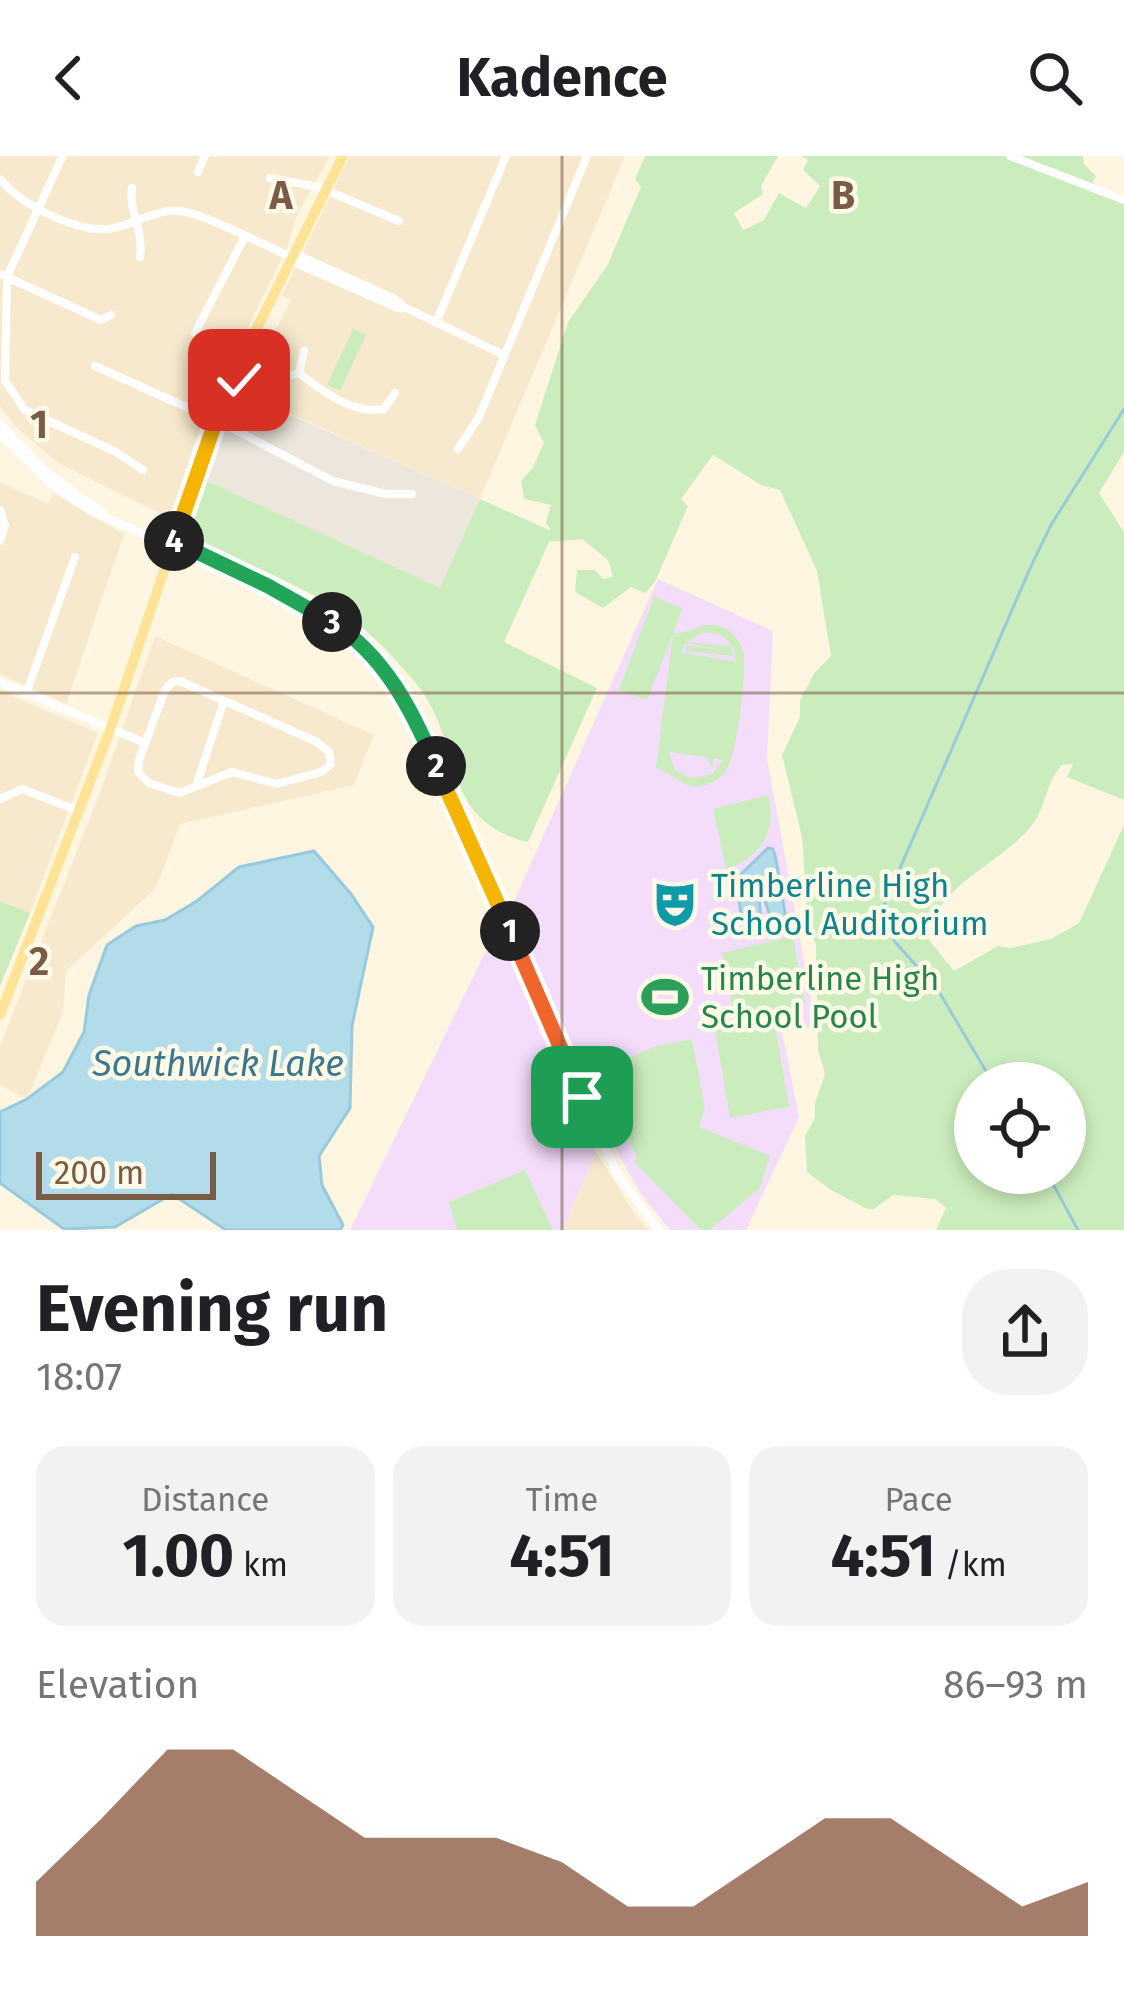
<!DOCTYPE html>
<meta charset="utf-8">
<style>
:root{--surface:#fff;--page:#f2f2f2;--text:#202124;--muted:#757577;--accent:#80482d}
body{margin:0;font-family:"Fira Sans",sans-serif;background:var(--page);color:var(--text);height:100vh;display:flex;flex-direction:column;font-size:45px;white-space:nowrap}
*{box-sizing:border-box;margin:0}
p{font-size:39px;color:var(--muted)}
.icon{flex:none;width:66px;height:66px;fill:none;stroke:currentColor;stroke-width:2;stroke-linecap:round;stroke-linejoin:round}
.map{position:relative;height:1074px;overflow:hidden}
.drawer{display:flex;flex-direction:column;background:var(--surface);flex:1}
.drawer>*{flex:none}
.controls{position:absolute;left:954px;top:906px;display:grid;gap:24px}
.controls a{display:grid;place-items:center;width:132px;height:132px;border-radius:50%;background:var(--surface);box-shadow:0 6px 18px #0003;font-size:60px}
.scale{position:absolute;left:36px;bottom:30px;width:180px;box-sizing:border-box;padding-left:12px;border:6px solid #785c45;border-top:0;font-size:33px;line-height:42px;white-space:nowrap;color:#785c45;-webkit-text-stroke:9px #fff9e8;paint-order:stroke}
.pin{position:absolute;display:grid;place-items:center;width:102px;height:102px;color:#fff;margin:-51px;border-radius:24px;box-shadow:0 6px 18px #0006}
.km{position:absolute;width:60px;height:60px;margin:-30px;border-radius:50%;background:#222;color:#fff;font-size:33px;line-height:60px;text-align:center}
.round{display:grid;place-items:center;flex:none;width:126px;height:126px;border-radius:48px;background:var(--page)}
.overview{display:flex;align-items:center;justify-content:space-between;height:204px;padding:0 36px}
h1{font-size:66px;font-weight:700;line-height:90px}
.metrics{display:grid;grid-template-columns:repeat(3,1fr);gap:18px;height:204px;padding:12px 36px}
.metrics div{display:grid;align-content:center;border-radius:30px;background:var(--page);text-align:center}
.metrics b{font-size:60px;font-weight:700}
.metrics small{font-size:33px;font-weight:400}
.metrics p{font-size:33px}
.chart{height:336px;padding:24px 36px}
.chart p{display:flex;justify-content:space-between}
.chart svg{width:100%;height:216px;margin-top:12px;fill:var(--accent);opacity:.7}
header{display:flex;justify-content:space-between;align-items:center;height:156px;padding:0 36px;background:var(--surface);font-size:54px;font-weight:700}
.map>svg:first-child{display:block}
.residential{fill:#f7e9ce}
.industrial{fill:#ece6dc}
.education{fill:#f3ddfb}
.green{fill:#cbedbd;fill-rule:evenodd}
.water{fill:#b3dcea;stroke:#98cadc;stroke-width:3}
.lines{fill:none;stroke-linecap:round;stroke-linejoin:round}
.stream{stroke:#98cadc;stroke-width:3}
.minor{stroke:#fff;stroke-width:8}
.major{stroke:#ffe396;stroke-width:10}
.split-1-casing{stroke:#fff;stroke-width:24}
.split-2-casing{stroke:#fff;stroke-width:24}
.split-3-casing{stroke:#fff;stroke-width:24}
.split-4-casing{stroke:#fff;stroke-width:24}
.split-5-casing{stroke:#fff;stroke-width:24}
.split-1{stroke:#f0652b;stroke-width:15}
.split-2{stroke:#f5b400;stroke-width:15}
.split-3{stroke:#22a559;stroke-width:15}
.split-4{stroke:#22a559;stroke-width:15}
.split-5{stroke:#f5b400;stroke-width:15}
.grid{fill:none;stroke:#785c45;stroke-width:3;stroke-opacity:0.55}
.labels{text-anchor:middle;stroke-width:9;stroke-linejoin:round;paint-order:stroke}
.culture-label{font-size:33px;fill:#0d838f;stroke:#fff9e8;text-anchor:start}
.leisure-label{font-size:33px;fill:#27864d;stroke:#fff9e8;text-anchor:start}
.water-label{font-size:36px;font-style:italic;fill:#3c778e;stroke:#fff9e8}
.grid-label{font-size:39px;text-anchor:middle;font-weight:bold;fill:#785c45;stroke:#fff9e8;stroke-width:9;stroke-linejoin:round;paint-order:stroke}
</style>
<header><svg class="icon" aria-label="back" viewBox="0 0 24 24"><path d="M15 5l-7 7 7 7"/></svg>Kadence<svg class="icon" aria-label="search" viewBox="0 0 24 24"><circle cx="10" cy="10" r="6"/><path d="M15 15l6 6"/></svg></header>
<div class="map">
<svg width="1124" height="1074" viewBox="0 0 1124 1074">
<rect width="100%" height="100%" fill="#fef6e0"/>
<g class="residential">
<path d="M0 0H330L297 59 287 92 207 253 170 362 58 307 17 272 0 250Z"/>
<path d="M350 0H625L480 343 244 237 291 144 282 139Z"/>
<path d="M0 326 48 348 53 337 124 378 66 548 0 518Z"/>
<path d="M155 480 374 579 354 629 180 668 156 732 66 815 63 856 27 943 0 929V890L99 639Z"/>
<path d="M0 535 98 577 30 757 0 745Z"/>
<path d="M596 996 636 1060 649 1074H563Z"/>
</g>
<path class="industrial" d="M234 234 480 343 441 433 203 323Z"/>
<g class="education">
<path d="M658 423 773 475 767 603 816 869 782 876 799 961 746 1074H670L640 1037 619 999 512 750Z"/>
<path d="M497 772 596 996 563 1074H350Z"/>
</g>
<g class="green">
<path d="M645 0H778L761 30 763 38 734 57 743 74 764 64 779 37 806 52 820 30 803 14 808 4 801 0H1083L1084 8 1096 20 1091 31 1124 44V296L1099 337 1124 376V644L1067 621 1073 608 1062 609C1043 630 1047 654 1028 674 994 711 941 728 926 780L954 815 998 790 1010 792 1051 783 1079 767 1124 669V1074H936L946 1052 935 1043 893 1039 874 1053H867L831 1034 807 1016 805 980 815 962V947L825 918 818 894 816 788 808 773 802 681 782 599 800 561V544L815 516 831 500 817 415 780 334 761 329 713 299 681 343 688 350 655 426 645 437 631 431 603 452 575 436 577 414H595L603 423 613 421 608 404 582 383 549 386 504 486 597 532 528 686C447 667 462 604 428 545 421 532 409 519 399 508 336 434 270 423 188 380L203 323 440 432 480 343 551 375 546 366 551 349 524 343 521 325 532 313 544 287 535 269 568 166 607 110 641 31 635 23ZM975 927H1065V1017H975Z"/>
<path d="M353 173 366 179 340 235 327 229Z"/>
<path d="M654 441 682 452 673 477C692 479 704 461 726 473 734 478 740 485 743 494 748 511 737 598 727 613 722 621 714 627 705 629 682 636 674 616 656 612L673 478 647 544 619 534ZM701 477C721 475 734 485 736 505L681 497 686 487 724 494 686 490 685 495 733 500 731 490 687 486ZM669 596 706 601 712 613 714 602 723 604 712 618 690 622 675 614Z"/>
<path d="M768 639C777 675 761 702 726 713L713 653Z"/>
<path d="M0 745 30 757 0 830Z"/>
<path d="M793 780 805 847 780 857 735 862 722 797Z"/>
<path d="M774 864 789 951 730 962 715 874Z"/>
<path d="M692 883 705 952 699 971 770 1000 760 1032 710 1074H701L633 1005 637 1002 600 920 604 912 657 890Z"/>
<path d="M525 1014 553 1074H457L449 1046Z"/>
</g>
<g class="water">
<path d="M768 692 773 693 776 703 786 763 777 771 773 770 757 720 761 763 757 772 750 774 742 765 736 723Z"/>
<path d="M314 695 351 738 373 771 352 870 350 952 319 1000 322 1029 343 1069 340 1074H226L172 1038 115 1071 64 1073 0 1027V956L27 943 63 916 84 876 89 839 107 789 136 770 165 764 197 745 239 711Z"/>
</g>
<g class="lines">
<g class="stream">
<path d="M993 927 938 834 895 786 881 756 1032 408 1051 369 1124 253"/>
<path d="M1047 1017 1078 1074"/>
</g>
<g class="minor">
<path d="M1010 0 1124 44"/>
<path d="M62 1 7 121 5 225 25 254 116 296 143 314"/>
<path d="M198 16 205 0"/>
<path d="M270 22 318 31 399 65"/>
<path d="M0 23C20 48 75 76 108 73 132 70 154 53 180 55 202 57 266 90 291 101"/>
<path d="M132 32C129 56 144 76 140 101"/>
<path d="M291 105 398 152H406L395 143 293 97"/>
<path d="M0 118 101 164 111 159"/>
<path d="M406 152 504 199"/>
<path d="M436 167 506 0"/>
<path d="M195 177 244 82"/>
<path d="M95 210 224 268 333 325 386 338H412"/>
<path d="M299 217 304 195"/>
<path d="M232 222 252 230 299 217C321 235 354 259 384 253L395 237"/>
<path d="M0 267 44 314 103 357"/>
<path d="M0 278 51 328 92 356 268 430 341 471 372 500 400 536 448 631"/>
<path d="M458 293 479 261 587 0"/>
<path d="M0 354 5 369 0 385"/>
<path d="M268 430C318 442 363 475 394 516 428 560 441 615 463 665 507 769 553 873 598 977L619 1021 659 1074"/>
<path d="M180 525 317 586 329 596 331 608 321 616 277 628 232 616 179 637 149 627 138 616 139 604 165 534 172 526Z"/>
<path d="M0 526 145 587"/>
<path d="M26 538 75 401"/>
<path d="M197 627 224 545"/>
<path d="M0 643 22 633 79 655"/>
</g>
<path class="major" d="M0 859 110 574 224 238 343 0"/>
</g>
<g class="lines">
<defs>
<path id="split-1" d="M510 775 582 941"/>
<path id="split-2" d="M436 610 510 775"/>
<path id="split-3" d="M332 466C385 500 412 554 436 610"/>
<path id="split-4" d="M174 385 268 430 332 466"/>
<path id="split-5" d="M174 385 231 221 239 224"/>
</defs>
<use href="#split-1" class="split-1-casing"/>
<use href="#split-2" class="split-2-casing"/>
<use href="#split-3" class="split-3-casing"/>
<use href="#split-4" class="split-4-casing"/>
<use href="#split-5" class="split-5-casing"/>
<use href="#split-1" class="split-1"/>
<use href="#split-2" class="split-2"/>
<use href="#split-3" class="split-3"/>
<use href="#split-4" class="split-4"/>
<use href="#split-5" class="split-5"/>
</g>
<path class="grid" d="M562 0V1074M0 537H1124"/>
<defs>
<symbol id="theatre-bare" viewBox="-9 -9 18 18"><path d="M-5-5.5Q0-4 5-5.5V0Q5 5 0 6Q-5 5-5 0ZM-3.3-2.5H-1v1.5H-3.3ZM1-2.5H3.3v1.5H1ZM-2.8 1Q0 5.5 2.8 1Z" fill="#0f9aa8" stroke="#fff9e8" stroke-width="2.5" paint-order="stroke"/></symbol>
<symbol id="stadium-bare" viewBox="-9 -9 18 18"><path d="M0-5a6.5 5 0 1 0 0 10a6.5 5 0 1 0 0-10ZM-3.5-1.8h7v3.6h-7Z" fill="#2e9e5b" stroke="#fff9e8" stroke-width="2.5" paint-order="stroke"/></symbol>
</defs>
<g fill-rule="evenodd">
<use href="#theatre-bare" x="642" y="715" width="66" height="66"/>
<use href="#stadium-bare" x="632" y="808" width="66" height="66"/>
</g>
<g class="labels">
<g class="culture-label">
<text x="711" y="741">Timberline High<tspan x="711" dy="38">School Auditorium</tspan></text>
</g>
<g class="leisure-label">
<text x="701" y="834">Timberline High<tspan x="701" dy="38">School Pool</tspan></text>
</g>
<g class="water-label">
<text x="218" y="920">Southwick Lake</text>
</g>
</g>
<g class="grid-label">
<text x="281" y="53">A</text>
<text x="843" y="53">B</text>
<text x="39" y="282">1</text>
<text x="39" y="819">2</text>
</g>
</svg>
<div class="controls">
<a><svg class="icon" aria-label="locate" viewBox="0 0 24 24"><circle cx="12" cy="12" r="6"/><path d="M12 2v4M12 18v4M2 12h4M18 12h4"/></svg></a>
</div>
<div class="scale">200 m</div>
<div class="pin" style="left:582px;top:941px;background:#1e9e55"><svg class="icon" aria-label="arrive" viewBox="0 0 24 24"><path d="M6 21V4h12l-3 4 3 4H6"/></svg></div>
<div class="pin" style="left:239px;top:224px;background:#d93025"><svg class="icon" aria-label="check" viewBox="0 0 24 24"><path d="M5 12l5 5 9-10"/></svg></div>
<b class="km" style="left:510px;top:775px">1</b>
<b class="km" style="left:436px;top:610px">2</b>
<b class="km" style="left:332px;top:466px">3</b>
<b class="km" style="left:174px;top:385px">4</b>
</div>
<section class="drawer">
<div class="overview"><div><h1>Evening run</h1><p>18:07</p></div><a class="round"><svg class="icon" aria-label="share" viewBox="0 0 24 24"><path d="M12 15V3M7 8l5-5 5 5M5 13v7h14v-7"/></svg></a></div>
<div class="metrics">
<div><p>Distance</p><b>1.00<small> km</small></b></div>
<div><p>Time</p><b>4:51</b></div>
<div><p>Pace</p><b>4:51<small> /km</small></b></div>
</div>
<div class="chart"><p><span>Elevation</span>86–93 m</p>
<svg viewBox="0 0 160 44" preserveAspectRatio="none"><path d="M0 44V33L10 20L20 6L30 6L40 15L50 24L60 24L70 24L80 29L90 38L100 38L110 29L120 20L130 20L140 29L150 38L160 33V44z"/></svg>
</div>
</section>
